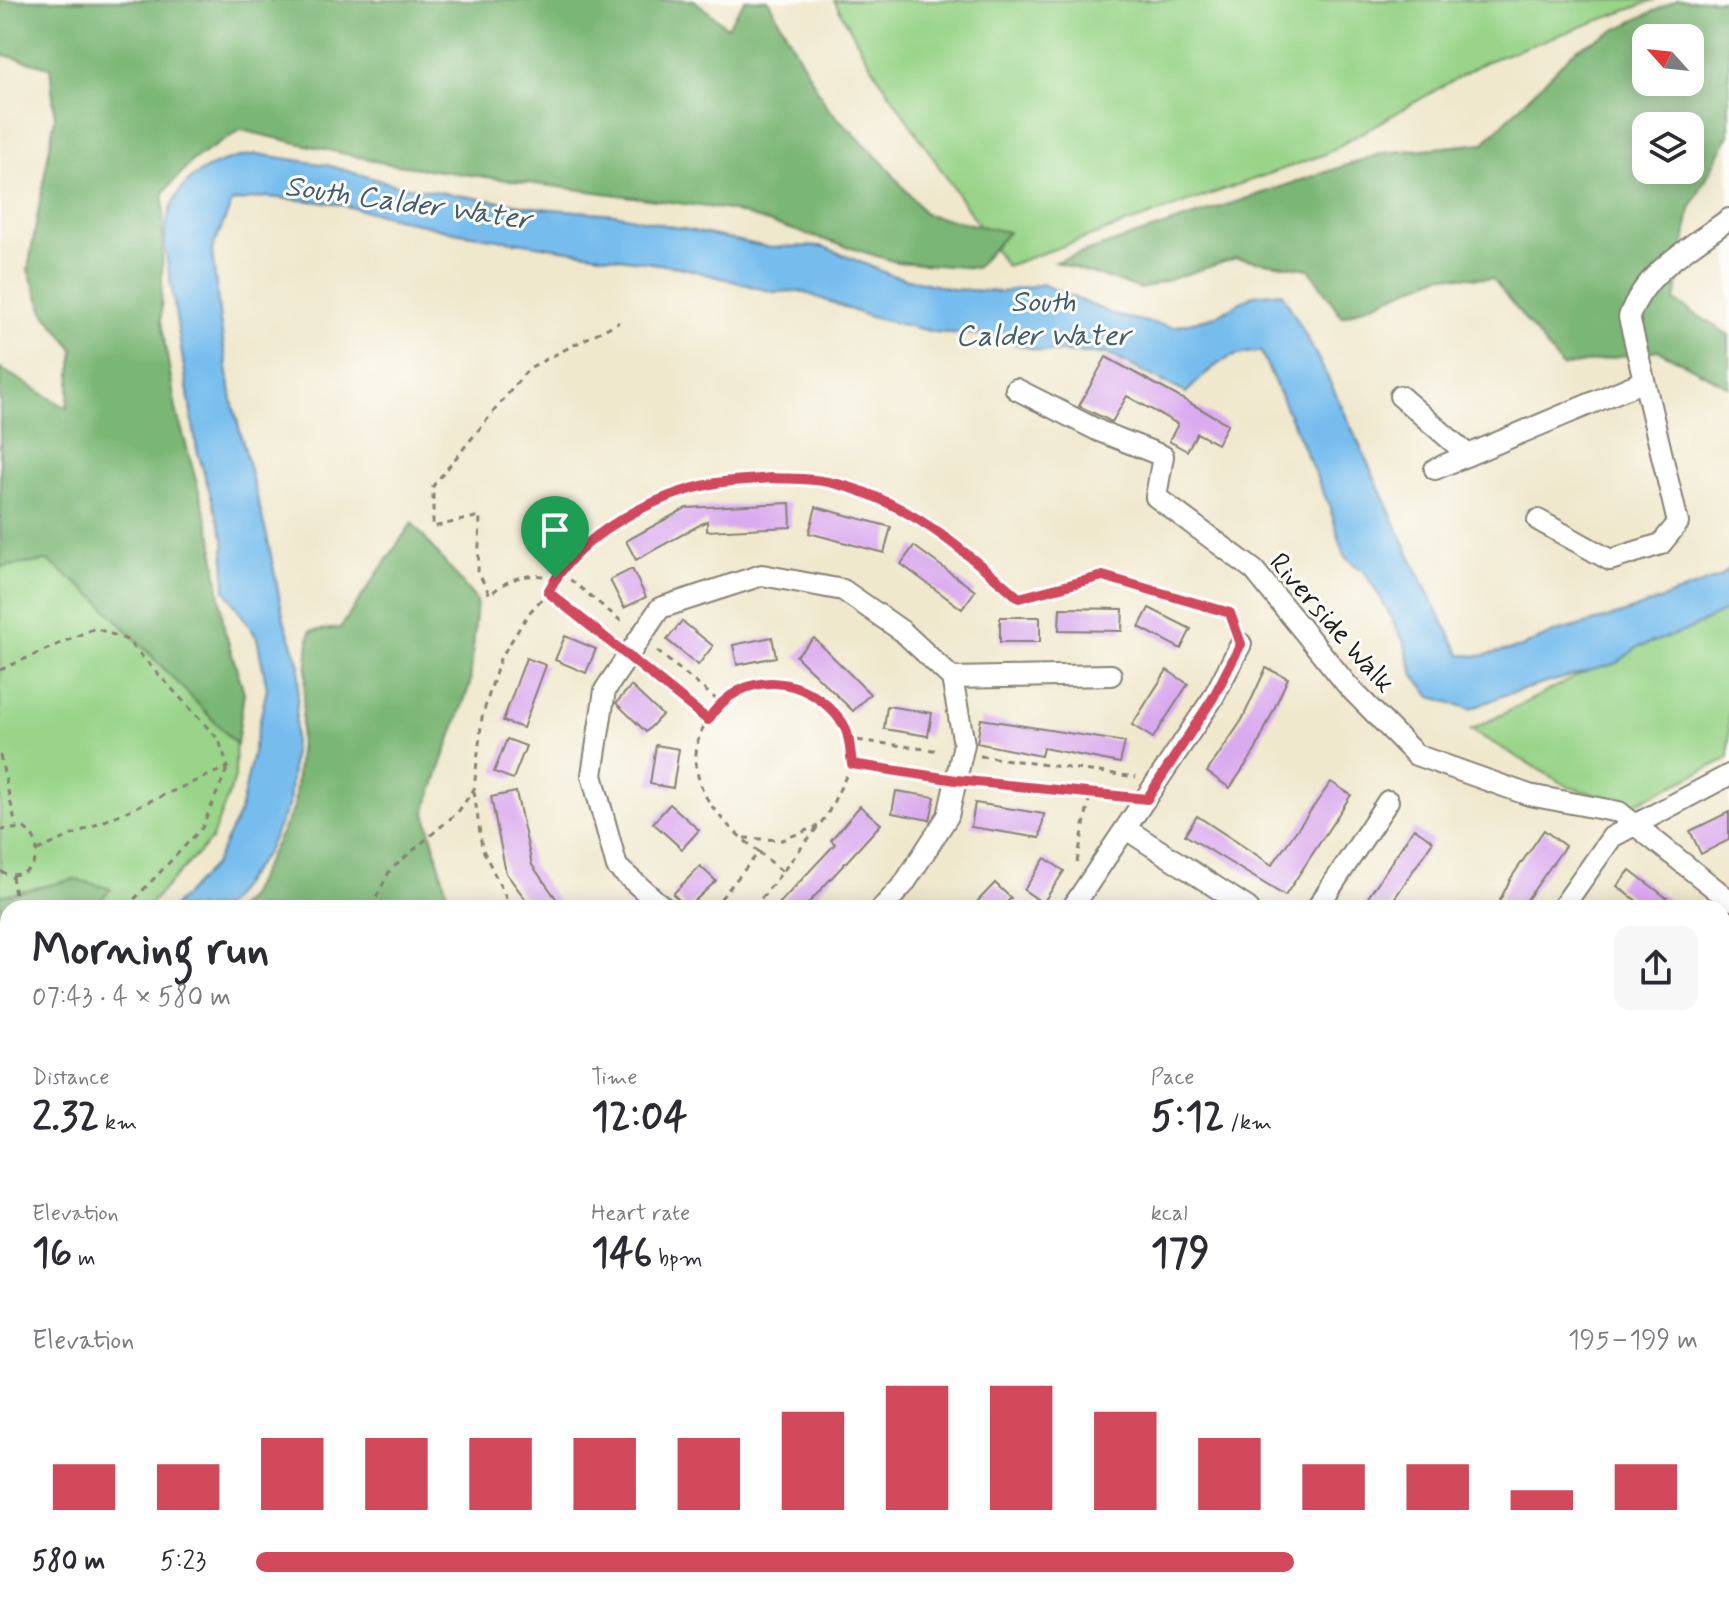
<!DOCTYPE html>
<meta charset="utf-8">
<style>
:root{--surface:#fff;--page:#f7f7f7;--text:#2b2b33;--muted:#7c7c81;--accent:#d1495b}
body{margin:0;font-family:Mynerve,sans-serif;background:var(--page);color:var(--text);height:100vh;display:flex;flex-direction:column;font-size:30px;white-space:nowrap}
*{box-sizing:border-box;margin:0}
p{font-size:26px;color:var(--muted)}
.icon{flex:none;width:44px;height:44px;fill:none;stroke:currentColor;stroke-width:2;stroke-linecap:round;stroke-linejoin:round}
.map{position:relative;flex:1;overflow:hidden}
.details{position:absolute;left:0px;top:900px;width:1730px;height:710px;display:flex;flex-direction:column;background:var(--surface);border-radius:24px 24px 0 0;box-shadow:0 4px 20px #0003}
.details>*{flex:none}
.needle{width:52px;rotate:297deg}
.controls{position:absolute;left:1632px;top:24px;display:grid;gap:16px}
.controls a{display:grid;place-items:center;width:72px;height:72px;border-radius:16px;background:var(--surface);box-shadow:0 4px 20px #0003;font-size:40px}
.pin{position:absolute;display:grid;place-items:center;width:68px;height:68px;color:#fff;margin:-82px -34px;border-radius:50% 50% 50% 0;rotate:-45deg;box-shadow:0 0 8px #0007}
.pin .icon{rotate:45deg}
.round{display:grid;place-items:center;flex:none;width:84px;height:84px;border-radius:16px;background:var(--page)}
.headline{display:flex;align-items:center;justify-content:space-between;height:136px;padding:0 32px}
h1{font-size:44px;font-weight:800;line-height:60px}
.metrics{display:grid;grid-template-columns:repeat(3,1fr);gap:12px;height:136px;padding:8px 32px}
.metrics div{display:grid;align-content:center}
.metrics b{font-size:40px;font-weight:800}
.metrics small{font-size:22px;font-weight:400}
.metrics p{font-size:22px}
.chart{height:224px;padding:16px 32px}
.chart p{display:flex;justify-content:space-between}
.chart svg{width:100%;height:144px;margin-top:8px;stroke:var(--accent);stroke-width:6}
ul{padding:0 32px;list-style:none;font-size:26px}
li{display:grid;grid-template-columns:128px 96px 1fr;align-items:center;height:60px}
li i{height:20px;border-radius:10px;background:var(--accent)}
.map>svg:first-child{display:block}
.built{fill:#eed0e8}
.green{fill:#99d489;stroke:#5a7852;stroke-width:2}
.forest{fill:#7ab675;stroke:#4b6948;stroke-width:2;fill-rule:evenodd}
.water{fill:#76bdee;stroke:#496c85;stroke-width:2}
.building{fill:#daaaef}
.lines{fill:none;stroke-linecap:round;stroke-linejoin:round}
.minor-casing{stroke:#868274;stroke-width:24}
.path{stroke:#868274;stroke-width:3;stroke-dasharray:6 6;stroke-linecap:butt}
.minor{stroke:#fff;stroke-width:20}
.route-casing{stroke:#fff;stroke-width:16}
.route{stroke:#d1495b;stroke-width:10}
.labels{text-anchor:middle;stroke-width:6;stroke-linejoin:round;paint-order:stroke}
.street-label{font-size:28px;fill:#1c1c1c;stroke:#fdfcf7}
.water-label{font-size:30px;font-style:italic;fill:#405c70;stroke:#fdfcf7}
</style>
<div class="map">
<svg width="1729" height="1609" viewBox="0 0 1729 1609">
<rect width="100%" height="100%" fill="#fdfcf7"/>
<filter id="ink" filterUnits="userSpaceOnUse"><feTurbulence type="fractalNoise" baseFrequency=".0125" numOctaves="2"/><feDisplacementMap in="SourceGraphic" scale="16" xChannelSelector="R" yChannelSelector="G"/><feConvolveMatrix kernelMatrix="1 2 1 2 8 2 1 2 1" color-interpolation-filters="sRGB"/></filter>
<filter id="wash" filterUnits="userSpaceOnUse"><feTurbulence type="fractalNoise" baseFrequency=".006" numOctaves="4" result="noise"/><feDisplacementMap in="SourceGraphic" scale="32" xChannelSelector="R" yChannelSelector="G"/><feGaussianBlur stdDeviation="1.8" result="paint"/><feColorMatrix in="noise" values="0 0 0 0 0 0 0 0 0 0 0 0 0 0 0 0 0 1.4 0 .05"/><feComposite in="paint" operator="in"/></filter>
<g filter="url(#wash)">
<rect width="100%" height="100%" fill="#f0e8cd"/>
<path class="built" d="M402 1602H1158L1166 1609H408Z"/>
<g class="green">
<path d="M834 0H1655L1485 62 1323 155 1006 266 870 64Z"/>
<path d="M0 466 237 670 235 778 211 840 146 908H8V998L0 1001Z"/>
<path d="M1729 599V758L1632 805 1569 787 1471 730Z"/>
<path d="M510 1602H699L697 1609H533Z"/>
<path d="M1163 1602H1290L1298 1609H1171Z"/>
</g>
<g class="forest">
<path d="M0 0H694L727 27 745 0H768L827 107 885 165 925 214 1008 232 976 268 896 262 729 210 389 164 241 130 193 160 164 192 161 320 176 409 212 537 224 628 244 692 237 745 97 599 48 561 0 567V368L67 408 74 349 45 314 28 270 55 117 50 67 0 54Z"/>
<path d="M1677 0H1729V135L1690 209 1675 301 1729 335V387L1658 350 1562 367 1493 279 1442 275 1342 317 1309 269 1236 258 1141 289 1055 262 1383 153 1484 143 1576 49ZM1646 38H1690V82H1646ZM1646 126H1690V170H1646Z"/>
<path d="M412 523 477 601 470 684 425 811 451 908H237L248 898 294 808 310 631 340 628Z"/>
<path d="M75 879 111 889 93 908H8V955L0 957V896Z"/>
<path d="M0 1108 8 1114V1168L0 1167Z"/>
<path d="M0 1198 8 1200V1234L0 1236Z"/>
<path d="M29 1602H352L359 1609H31Z"/>
</g>
<g class="water">
<path d="M257 154 327 165 396 185 540 208 615 214 767 247 822 246 891 275 952 289 1002 292 1042 284 1117 316 1173 327 1216 316 1253 295 1281 292C1351 407 1394 538 1461 655L1480 656 1522 647 1556 632 1622 614 1720 577 1729 569V609L1683 632 1638 647 1617 663 1504 695 1471 709 1431 697 1414 675 1404 642 1383 602 1365 573 1345 557 1329 505 1261 352C1226 351 1209 370 1186 393L1108 354 1040 351 983 335 934 332 870 317 801 291 773 292 684 268 459 233 332 203 267 197 232 202 212 250 220 321 232 400 267 536 284 620 300 665 289 804 266 853 224 908H172L214 865 240 812 267 688 257 638 225 590 224 539 197 450 165 247C164 187 199 162 257 154Z"/>
<path d="M8 1030V1070L0 1072V1032Z"/>
</g>
<g id="blocks">
<g class="building">
<path d="M1106 357 1228 424 1217 444 1197 433 1187 451 1169 441 1178 424 1127 396 1112 422 1079 406Z"/>
<path d="M790 503 791 527 707 531V521L636 560 626 541 686 508Z"/>
<path d="M816 507 891 527 884 553 809 533Z"/>
<path d="M914 546 975 591 962 609 901 564Z"/>
<path d="M632 569 646 597 624 608 610 580Z"/>
<path d="M1060 608 1123 609 1122 631 1059 630Z"/>
<path d="M1149 608 1191 629 1181 649 1139 627Z"/>
<rect x="1000" y="617" width="40" height="25"/>
<path d="M682 621 713 646 698 665 667 640Z"/>
<path d="M565 636 596 649 586 673 555 660Z"/>
<path d="M772 637 776 657 737 665 733 645Z"/>
<path d="M814 638 870 694 853 711 796 656Z"/>
<path d="M526 658 546 665 523 728 503 721Z"/>
<path d="M1266 668 1288 678 1255 751 1230 788 1207 772 1242 720Z"/>
<path d="M1167 670 1188 684 1153 738 1132 725Z"/>
<path d="M631 686 662 715 646 732 616 703Z"/>
<path d="M887 706 932 713 928 736 884 729Z"/>
<path d="M981 719 1125 742 1120 763 1043 748 1041 756 977 743Z"/>
<path d="M507 739 526 746 513 779 494 772Z"/>
<path d="M656 745 679 749 673 788 650 784Z"/>
<path d="M1331 782 1351 795 1285 896 1185 835 1197 816 1272 865Z"/>
<path d="M896 791 935 797 930 820 892 813Z"/>
<path d="M516 792 532 865 563 908H532L506 873 491 797Z"/>
<path d="M975 803 1044 814 1040 838 971 827Z"/>
<path d="M670 804 699 830 682 849 653 823Z"/>
<path d="M860 806 881 824 804 908H775L835 844 831 840Z"/>
<path d="M1729 812V840L1701 854 1690 831Z"/>
<path d="M1414 828 1433 841 1388 908H1361Z"/>
<path d="M1544 830 1565 846 1521 908H1496L1511 878Z"/>
<path d="M1045 858 1064 871 1043 903 1024 890Z"/>
<path d="M700 866 716 881 687 908 673 894Z"/>
<path d="M1630 870 1680 908H1646L1617 886Z"/>
<path d="M995 883 1011 898 1002 908H971Z"/>
</g>
</g>
</g>
<g filter="url(#ink)">
<use href="#blocks" fill-opacity="0" stroke="#868274" stroke-width="2"/>
<g class="lines">
<defs>
<g id="minor">
<path d="M1016 389 1099 431 1163 456 1156 497 1254 570 1348 686 1416 755 1529 795 1619 812 1729 900"/>
<path d="M1400 396 1468 455"/>
<path d="M1435 469 1644 381"/>
<path d="M1538 520 1610 560 1661 544 1678 523 1629 317C1645 271 1691 247 1729 219"/>
<path d="M952 678 1111 675"/>
<path d="M1126 829 1248 908"/>
<path d="M664 908 617 867 592 775 605 690 660 608 762 575 843 590 902 631 952 678 964 744 948 816 904 884 882 908"/>
<path d="M1072 908 1213 698 1241 644"/>
<path d="M1317 908 1388 801"/>
<path d="M1562 908 1612 837 1729 775"/>
<path d="M1722 1168 1729 1161"/>
<path d="M1722 1490 1729 1483"/>
<path d="M1024 1602 1027 1609"/>
<path d="M1451 1602 1459 1609"/>
<path d="M1055 1609 1064 1602"/>
<path d="M1605 1609 1612 1602"/>
</g>
</defs>
<use href="#minor" class="minor-casing"/>
<g class="path">
<path d="M561 572 626 625"/>
<path d="M555 578C530 572 508 577 490 595L478 572 480 516 433 527V486L529 368 619 322"/>
<path d="M612 642 548 592C569 553 610 524 649 507 728 471 825 466 902 510 945 533 982 567 1019 598L1103 576 1230 613 1235 627"/>
<path d="M657 651 722 704"/>
<path d="M643 667 708 720"/>
<path d="M0 670 95 628 127 640 219 740 228 767 38 850"/>
<path d="M0 755 16 826"/>
<path d="M980 756 1136 777"/>
<path d="M937 777 852 764 849 739 941 751"/>
<path d="M976 782 1124 797"/>
<path d="M474 791 482 848 511 908"/>
<path d="M0 830 24 828C52 847 30 887 0 871"/>
<path d="M744 838 782 840 818 826"/>
<path d="M759 852C736 834 709 811 700 783 670 691 813 637 849 739"/>
<path d="M1077 862 1090 795"/>
<path d="M12 876 17 908"/>
<path d="M126 908 202 828 228 767"/>
<path d="M371 908 390 870 458 812 474 789 482 717 500 659 529 613 548 592"/>
<path d="M713 908 759 852 783 872"/>
<path d="M754 908 827 815 852 764"/>
<path d="M0 981 8 979"/>
<path d="M0 1186 8 1188"/>
<path d="M0 1310 8 1297"/>
<path d="M0 1342 8 1356"/>
<path d="M0 1350 8 1373"/>
<path d="M0 1444 8 1442"/>
<path d="M0 1556 8 1538"/>
<path d="M1722 1567 1729 1560"/>
<path d="M1184 1602 1192 1609"/>
<path d="M38 1609 43 1602"/>
<path d="M51 1609 60 1602"/>
<path d="M164 1609 171 1602"/>
<path d="M1680 1609 1687 1602"/>
</g>
<use href="#minor" class="minor"/>
</g>
</g>
<g class="lines" filter="url(#ink)">
<defs>
<path id="route" d="M772 478C791 479 814 478 833 483 905 499 965 551 1019 598L1103 576 1230 613 1241 644 1213 698 1147 799 956 780 852 764C850 751 850 734 842 722 807 674 742 667 708 720L548 592C578 534 654 495 716 483 734 480 753 480 772 478Z"/>
</defs>
<use href="#route" class="route-casing"/>
<use href="#route" class="route"/>
</g>
<g class="labels">
<g class="street-label">
<text transform="translate(1333 622) rotate(49)" y="10">Riverside Walk</text>
</g>
<g class="water-label">
<text transform="translate(408 202) rotate(8)" y="10">South Calder Water</text>
<text x="1043" y="311">South<tspan x="1043" dy="34">Calder Water</tspan></text>
</g>
</g>
</svg>
<div class="controls">
<a><svg class="needle" viewBox="-14 -14 28 28"><path d="M0-13l5 13h-10z" fill="#e53935"/><path d="M0 13l5-13h-10z" fill="#7c7c81"/></svg></a>
<a><svg class="icon" aria-label="layers" viewBox="0 0 24 24"><path d="M12 4l9 5-9 5-9-5zM3 14l9 5 9-5"/></svg></a>
</div>
<div class="pin" style="left:555px;top:578px;background:#1e9e55"><svg class="icon" aria-label="arrive" viewBox="0 0 24 24"><path d="M6 21V4h12l-3 4 3 4H6"/></svg></div>
<section class="details">
<div class="headline"><div><h1>Morning run</h1><p>07:43 · 4 × 580 m</p></div><a class="round"><svg class="icon" aria-label="share" viewBox="0 0 24 24"><path d="M12 15V3M7 8l5-5 5 5M5 13v7h14v-7"/></svg></a></div>
<div class="metrics">
<div><p>Distance</p><b>2.32<small> km</small></b></div>
<div><p>Time</p><b>12:04</b></div>
<div><p>Pace</p><b>5:12<small> /km</small></b></div>
</div>
<div class="metrics">
<div><p>Elevation</p><b>16<small> m</small></b></div>
<div><p>Heart rate</p><b>146<small> bpm</small></b></div>
<div><p>kcal</p><b>179</b></div>
</div>
<div class="chart"><p><span>Elevation</span>195–199 m</p>
<svg viewBox="0 0 160 44" preserveAspectRatio="none"><path d="M5 44V30M15 44V30M25 44V22M35 44V22M45 44V22M55 44V22M65 44V22M75 44V14M85 44V6M95 44V6M105 44V14M115 44V22M125 44V30M135 44V30M145 44V38M155 44V30"/></svg>
</div>
<ul>
<li><b>580 m</b>5:23<i style="width:72%"></i></li>
</ul>
</section>
</div>
